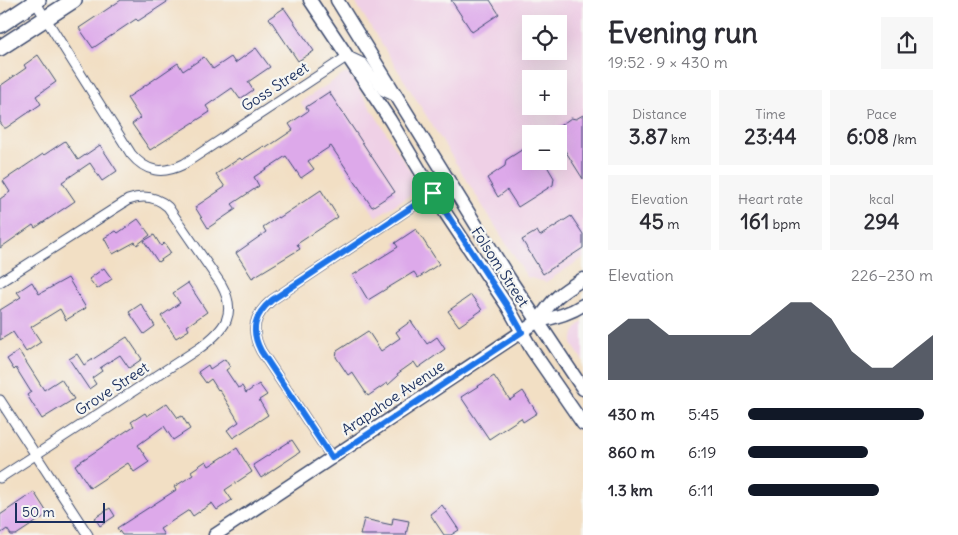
<!DOCTYPE html>
<meta charset="utf-8">
<style>
:root{--surface:#fff;--page:#f7f7f7;--text:#2b2b33;--muted:#7c7c81;--accent:#111827}
body{margin:0;font-family:Delius,sans-serif;background:var(--page);color:var(--text);height:100vh;display:flex;flex-direction:column;font-size:19px;white-space:nowrap}
*{box-sizing:border-box;margin:0}
p{font-size:16px;color:var(--muted)}
.icon{flex:none;width:28px;height:28px;fill:none;stroke:currentColor;stroke-width:2;stroke-linecap:round;stroke-linejoin:round}
.map{position:relative;flex:1;overflow:hidden}
.drawer{display:flex;flex-direction:column;background:var(--surface);width:375px}
.drawer>*{flex:none}
.buttons{position:absolute;left:522px;top:15px;display:grid;gap:10px}
.buttons a{display:grid;place-items:center;width:45px;height:45px;border-radius:0px;background:var(--surface);box-shadow:0 5px 20px #0002;font-size:25px}
.scale{position:absolute;left:15px;bottom:12px;width:90px;box-sizing:border-box;padding-left:5px;border:2px solid #1b2f5e;border-top:0;font-size:14px;line-height:18px;white-space:nowrap;color:#1b2f5e;-webkit-text-stroke:4px #f6f6f2;paint-order:stroke}
.pin{position:absolute;display:grid;place-items:center;width:42px;height:42px;color:#fff;margin:-21px;border-radius:10px;box-shadow:0 2px 8px #0006}
.round{display:grid;place-items:center;flex:none;width:52px;height:52px;border-radius:0px;background:var(--page)}
.headline{display:flex;align-items:center;justify-content:space-between;height:85px;padding:0 25px}
h1{font-size:28px;font-weight:700;line-height:38px}
.metrics{display:grid;grid-template-columns:repeat(3,1fr);gap:8px;height:85px;padding:5px 25px}
.metrics div{display:grid;align-content:center;border-radius:0px;background:var(--page);text-align:center}
.metrics b{font-size:21px;font-weight:700}
.metrics small{font-size:14px;font-weight:400}
.metrics p{font-size:14px}
.chart{height:140px;padding:10px 25px}
.chart p{display:flex;justify-content:space-between}
.chart svg{width:100%;height:90px;margin-top:5px;fill:var(--accent);opacity:.7}
ul{padding:0 25px;list-style:none;font-size:16px}
li{display:grid;grid-template-columns:80px 60px 1fr;align-items:center;height:38px}
li i{height:12px;border-radius:6px;background:var(--accent)}
main{display:flex;flex:1;min-height:0}
.map>svg:first-child{display:block}
.built{fill:#efd0e6;fill-rule:evenodd}
.building{fill:#dda9ea}
.lines{fill:none;stroke-linecap:round;stroke-linejoin:round}
.minor-casing{stroke:#3b496d;stroke-width:11}
.secondary-casing{stroke:#3b496d;stroke-width:15}
.primary-casing{stroke:#3b496d;stroke-width:18}
.minor{stroke:#fff;stroke-width:9}
.secondary{stroke:#fff;stroke-width:12}
.primary{stroke:#fff;stroke-width:15}
.route-casing{stroke:#fff;stroke-width:10}
.route{stroke:#1a73e8;stroke-width:6}
.labels{text-anchor:middle;stroke-width:4.5;stroke-linejoin:round;paint-order:stroke}
.street-label{font-size:15px;fill:#1b2f5e;stroke:#f6f6f2}
</style>
<main>
<div class="map">
<svg width="583" height="535" viewBox="0 0 583 535">
<rect width="100%" height="100%" fill="#f6f6f2"/>
<filter id="ink" filterUnits="userSpaceOnUse"><feTurbulence type="fractalNoise" baseFrequency=".02" numOctaves="2"/><feDisplacementMap in="SourceGraphic" scale="10" xChannelSelector="R" yChannelSelector="G"/><feConvolveMatrix kernelMatrix="1 2 1 2 8 2 1 2 1" color-interpolation-filters="sRGB"/></filter>
<filter id="wash" filterUnits="userSpaceOnUse"><feTurbulence type="fractalNoise" baseFrequency=".0096" numOctaves="4" result="noise"/><feDisplacementMap in="SourceGraphic" scale="20" xChannelSelector="R" yChannelSelector="G"/><feGaussianBlur stdDeviation="1.12" result="paint"/><feColorMatrix in="noise" values="0 0 0 0 0 0 0 0 0 0 0 0 0 0 0 0 0 1.4 0 .05"/><feComposite in="paint" operator="in"/></filter>
<g filter="url(#wash)">
<rect width="100%" height="100%" fill="#f2dfc4"/>
<g class="built">
<path d="M354 0H583V258L546 282 527 277ZM531 24H559V51H531ZM531 79H559V106H531ZM531 134H559V161H531Z"/>
<path d="M346 73 350 75 417 182 416 191 376 217 300 102Z"/>
<path d="M583 322V361L572 344 574 333 579 325Z"/>
</g>
<g id="blocks">
<g class="building">
<path d="M121 0H170L138 21 136 19 93 48 79 28Z"/>
<path d="M451 0H490L499 14 472 32Z"/>
<path d="M284 8 314 51 298 61 269 18Z"/>
<path d="M256 48 270 67 248 82 253 90 240 99 232 88 206 106 210 112 150 150 132 124 140 118 127 98 178 63 183 71 204 57 213 69 231 57 235 63Z"/>
<path d="M38 55 56 82 36 96 41 104 6 128H4L0 122V86L26 68 24 65Z"/>
<path d="M329 92 395 192 372 207 331 146 308 161 314 169 301 178 286 156 254 177 259 186 232 204 236 209 208 228 195 207 225 187 216 174 240 158 242 160 264 146 266 148 293 130 289 124 308 111 306 107Z"/>
<path d="M583 115V179L559 141V134H548L571 118 576 119Z"/>
<path d="M65 141 78 160 100 145 117 171 102 181 90 163 62 182 75 201 35 228 33 225 0 248V199L10 192 3 181 43 154 44 155Z"/>
<path d="M531 144V161H544L554 178 553 185 518 207 507 190 498 197 487 178 505 166 506 160Z"/>
<path d="M321 190 338 217 297 244 300 249 252 278 236 253 266 232 263 227 278 217 279 218Z"/>
<path d="M571 216 583 234V248L543 274 522 240 537 231 540 236Z"/>
<path d="M138 219 150 235 137 245 135 242 113 254 104 238 116 231 118 233Z"/>
<path d="M416 229 439 264 418 278 414 272 368 300 353 275 398 247 395 243Z"/>
<path d="M154 235 161 246 164 243 171 253 158 262 144 241Z"/>
<path d="M104 268 112 279 97 289 89 279Z"/>
<path d="M68 278 86 308 66 320 60 309 31 327 41 342 26 352 13 332 0 340V310L21 297 17 292 32 282 39 294Z"/>
<path d="M188 283 207 312 187 326 189 330 176 338 161 316 180 303 173 293Z"/>
<path d="M471 295 482 310 459 326 448 311Z"/>
<path d="M141 304 155 326 144 334 129 312Z"/>
<path d="M411 321 427 344 437 337 445 349 418 368 414 362 397 374 398 376 388 385 387 383 368 396 352 372 348 375 336 357 337 351 368 331 381 351 400 338 396 332Z"/>
<path d="M127 337 142 359 129 368 120 355 100 368 102 371 92 378 96 384 89 389 69 359 77 354 84 365Z"/>
<path d="M19 351 44 390 61 379 74 399 42 419 27 395 31 392 16 368 14 370 7 359Z"/>
<path d="M225 359 230 367 226 370 238 388 242 386 246 393 259 384 267 395 259 400 268 415 233 438 227 430 239 422 219 389 218 390 211 379 206 383 198 372 208 365 210 369Z"/>
<path d="M494 376 510 400 523 391 537 413 523 422 521 418 489 439 461 397Z"/>
<path d="M167 403 178 418 182 416 190 429 173 440 164 426 138 445 149 462 134 472 128 463 90 488 75 465 134 426 131 422 145 413 147 416Z"/>
<path d="M292 440 300 452 261 478 253 465Z"/>
<path d="M237 448 252 472 225 490 232 500 217 510 212 503 193 516 189 510 160 529 164 535H122L117 528 176 490 174 487 193 475 191 471 206 461 209 466Z"/>
<path d="M34 492 48 514 16 535H11L7 529 0 534V515Z"/>
<path d="M442 505 459 530 451 535H444L430 514Z"/>
<path d="M110 508 115 516 100 526 95 518Z"/>
<path d="M393 518 409 521 406 535H360L364 519 392 525Z"/>
</g>
</g>
</g>
<g filter="url(#ink)">
<use href="#blocks" fill-opacity="0" stroke="#3b496d" stroke-width="1"/>
<g class="lines">
<defs>
<g id="minor">
<path d="M34 0 131 154C146 172 162 175 184 164L348 56 363 63 383 91 396 97"/>
<path d="M0 282 128 200C142 195 156 196 168 207L221 284C238 314 225 329 201 347L0 478"/>
<path d="M0 400 88 535"/>
<path d="M332 458 261 351C250 330 254 315 272 300L433 193"/>
</g>
<g id="secondary">
<path d="M310 0 390 120 446 214 508 307 532 350 583 424"/>
<path d="M337 0 509 278 583 389"/>
<path d="M538 321C553 298 560 293 583 279"/>
<path d="M215 535 538 321C555 318 569 314 583 305"/>
</g>
<g id="primary">
<path d="M0 25 38 0"/>
<path d="M0 48 74 0"/>
</g>
</defs>
<use href="#minor" class="minor-casing"/>
<use href="#secondary" class="secondary-casing"/>
<use href="#primary" class="primary-casing"/>
<use href="#minor" class="minor"/>
<use href="#secondary" class="secondary"/>
<use href="#primary" class="primary"/>
</g>
</g>
<g class="lines" filter="url(#ink)">
<defs>
<path id="route" d="M433 193 508 307 522 332 332 458 261 351C250 330 254 315 272 300Z"/>
</defs>
<use href="#route" class="route-casing"/>
<use href="#route" class="route"/>
</g>
<g class="labels">
<g class="street-label">
<text transform="translate(275 87) rotate(-33)" y="5">Goss Street</text>
<text transform="translate(500 267) rotate(57)" y="5">Folsom Street</text>
<text transform="translate(112 389) rotate(-33)" y="5">Grove Street</text>
<text transform="translate(393 398) rotate(-34)" y="5">Arapahoe Avenue</text>
</g>
</g>
</svg>
<div class="buttons">
<a><svg class="icon" aria-label="locate" viewBox="0 0 24 24"><circle cx="12" cy="12" r="6"/><path d="M12 2v4M12 18v4M2 12h4M18 12h4"/></svg></a>
<a>+</a>
<a>−</a>
</div>
<div class="scale">50 m</div>
<div class="pin" style="left:433px;top:193px;background:#1e9e55"><svg class="icon" aria-label="arrive" viewBox="0 0 24 24"><path d="M6 21V4h12l-3 4 3 4H6"/></svg></div>
</div>
<section class="drawer">
<div class="headline"><div><h1>Evening run</h1><p>19:52 · 9 × 430 m</p></div><a class="round"><svg class="icon" aria-label="share" viewBox="0 0 24 24"><path d="M12 15V3M7 8l5-5 5 5M5 13v7h14v-7"/></svg></a></div>
<div class="metrics">
<div><p>Distance</p><b>3.87<small> km</small></b></div>
<div><p>Time</p><b>23:44</b></div>
<div><p>Pace</p><b>6:08<small> /km</small></b></div>
</div>
<div class="metrics">
<div><p>Elevation</p><b>45<small> m</small></b></div>
<div><p>Heart rate</p><b>161<small> bpm</small></b></div>
<div><p>kcal</p><b>294</b></div>
</div>
<div class="chart"><p><span>Elevation</span>226–230 m</p>
<svg viewBox="0 0 160 44" preserveAspectRatio="none"><path d="M0 44V22L10 14L20 14L30 22L40 22L50 22L60 22L70 22L80 14L90 6L100 6L110 14L120 30L130 38L140 38L150 30L160 22V44z"/></svg>
</div>
<ul>
<li><b>430 m</b>5:45<i style="width:95%"></i></li>
<li><b>860 m</b>6:19<i style="width:65%"></i></li>
<li><b>1.3 km</b>6:11<i style="width:71%"></i></li>
</ul>
</section>
</main>
